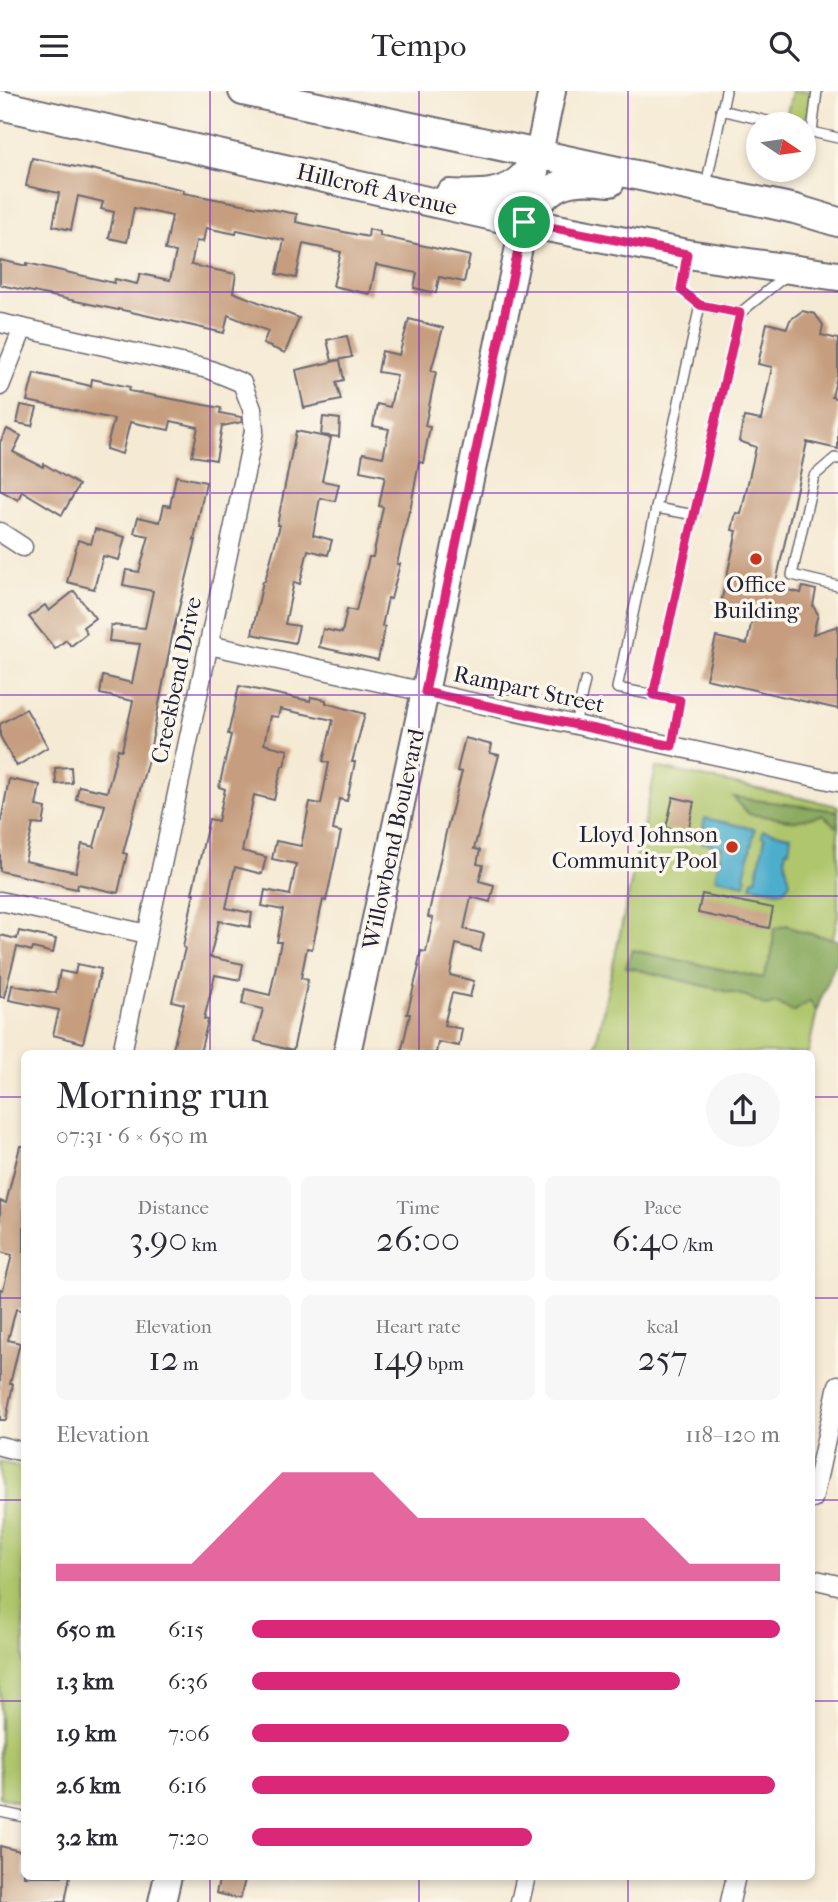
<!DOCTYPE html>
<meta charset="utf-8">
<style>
:root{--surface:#fff;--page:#f7f7f7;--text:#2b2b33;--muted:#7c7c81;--accent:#db2777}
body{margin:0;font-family:"IM FELL French Canon",serif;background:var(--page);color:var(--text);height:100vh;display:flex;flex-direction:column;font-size:26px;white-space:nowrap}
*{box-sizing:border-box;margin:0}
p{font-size:23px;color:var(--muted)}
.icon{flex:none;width:38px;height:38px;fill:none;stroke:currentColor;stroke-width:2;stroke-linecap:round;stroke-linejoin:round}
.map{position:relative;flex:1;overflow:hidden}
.side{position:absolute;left:21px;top:959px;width:794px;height:830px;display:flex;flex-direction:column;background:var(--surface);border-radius:10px;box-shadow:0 4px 10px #0003}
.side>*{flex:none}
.needle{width:46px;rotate:103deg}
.buttons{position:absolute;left:746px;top:21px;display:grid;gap:14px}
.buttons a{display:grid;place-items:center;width:70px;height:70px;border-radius:50%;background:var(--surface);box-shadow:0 4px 10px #0003;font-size:35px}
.pin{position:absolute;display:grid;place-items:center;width:60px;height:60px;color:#fff;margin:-30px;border:4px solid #fff;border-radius:50%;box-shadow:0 2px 7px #0007}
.round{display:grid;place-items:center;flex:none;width:74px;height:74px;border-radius:37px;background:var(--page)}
.headline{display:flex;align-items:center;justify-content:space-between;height:119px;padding:0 35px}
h1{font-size:38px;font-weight:600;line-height:52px}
.metrics{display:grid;grid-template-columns:repeat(3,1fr);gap:10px;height:119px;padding:7px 35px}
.metrics div{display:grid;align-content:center;border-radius:10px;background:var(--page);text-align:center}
.metrics b{font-size:35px;font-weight:600}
.metrics small{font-size:19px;font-weight:400}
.metrics p{font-size:19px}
.chart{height:196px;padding:14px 35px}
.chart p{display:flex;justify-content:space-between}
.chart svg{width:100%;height:126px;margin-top:7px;fill:var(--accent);opacity:.7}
ul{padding:0 35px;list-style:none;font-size:23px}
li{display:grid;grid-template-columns:112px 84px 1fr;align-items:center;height:52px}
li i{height:18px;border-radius:9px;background:var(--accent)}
header{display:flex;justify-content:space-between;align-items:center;height:91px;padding:0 35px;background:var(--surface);font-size:32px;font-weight:600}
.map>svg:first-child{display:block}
.green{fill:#afc66c;stroke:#687454;stroke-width:2}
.forest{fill:#8bab60;stroke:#56664e;stroke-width:2}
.water{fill:#4eaecc;stroke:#386884;stroke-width:2}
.building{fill:#c69e7f}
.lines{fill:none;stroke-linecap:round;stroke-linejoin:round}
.lane-casing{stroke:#6c6871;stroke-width:12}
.street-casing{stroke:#6c6871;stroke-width:21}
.secondary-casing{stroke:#6c6871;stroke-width:30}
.primary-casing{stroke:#6c6871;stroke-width:32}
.lane{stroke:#fff;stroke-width:9}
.street{stroke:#fff;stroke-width:18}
.secondary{stroke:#fff;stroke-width:26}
.primary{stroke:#fff;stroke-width:28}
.route-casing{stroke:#fff;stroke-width:14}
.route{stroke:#db2777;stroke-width:9}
.grid{fill:none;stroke:#7b2cbf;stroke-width:2;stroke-opacity:0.55}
.poi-dot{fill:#c8321e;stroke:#fbf7ec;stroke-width:2.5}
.labels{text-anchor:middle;stroke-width:7;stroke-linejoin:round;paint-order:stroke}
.street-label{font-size:23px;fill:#22223b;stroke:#fbf7ec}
.poi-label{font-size:23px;fill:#22223b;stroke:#fbf7ec}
</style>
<header><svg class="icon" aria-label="menu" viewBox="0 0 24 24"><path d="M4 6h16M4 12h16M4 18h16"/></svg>Tempo<svg class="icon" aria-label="search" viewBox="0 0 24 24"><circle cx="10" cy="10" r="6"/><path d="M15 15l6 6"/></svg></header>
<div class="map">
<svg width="838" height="1811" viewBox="0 0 838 1811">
<rect width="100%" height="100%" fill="#fbf7ec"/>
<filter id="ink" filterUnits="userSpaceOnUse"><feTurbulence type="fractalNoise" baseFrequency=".0143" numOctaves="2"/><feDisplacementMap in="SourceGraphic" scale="14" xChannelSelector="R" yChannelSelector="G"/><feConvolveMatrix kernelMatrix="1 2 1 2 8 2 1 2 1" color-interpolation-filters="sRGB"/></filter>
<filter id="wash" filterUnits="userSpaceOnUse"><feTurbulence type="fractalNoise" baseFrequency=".00686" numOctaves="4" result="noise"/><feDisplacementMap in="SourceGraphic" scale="28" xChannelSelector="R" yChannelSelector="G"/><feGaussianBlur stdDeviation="1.57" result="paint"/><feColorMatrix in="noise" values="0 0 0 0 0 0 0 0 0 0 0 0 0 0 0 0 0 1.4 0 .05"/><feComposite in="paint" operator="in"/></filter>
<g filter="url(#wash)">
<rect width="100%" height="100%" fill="#f5ead4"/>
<g class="green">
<path d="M792 0H812L807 25 802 30 786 27Z"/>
<path d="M656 676 838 715V824L808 962H594Z"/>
<path d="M0 1371 24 1377V1712L0 1706Z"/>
</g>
<g class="forest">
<path d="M733 706 838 720V737L823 724 795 730 749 723Z"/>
<path d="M787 834 799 840 838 849V864L816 920 810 910 793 921 777 912 766 915 746 905 626 876 632 859 763 887 772 863 774 838Z"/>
</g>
<g class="water">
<path d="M705 727 755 738 744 786 747 787 745 793 715 787 722 756 700 751Z"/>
<path d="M763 739 791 745 789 759 786 758C783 770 788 780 790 791L784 799 779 800 751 795 753 788H756L765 747 762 745Z"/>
</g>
<g id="blocks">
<g class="building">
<path d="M32 67 91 79V78L184 99 183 102 297 123 296 131 368 146 369 138 380 141V145L470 165 464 191 439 186 436 202 414 197 417 182 376 174 370 203 351 199 333 195 341 161 303 153 296 187 277 183 284 149 237 139 236 143 206 137 203 151 196 150 191 174 236 183 233 201 299 227 285 262 263 253 268 240 228 224 224 242 118 218V219L0 194V169L27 175V172L114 192 115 188 137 193 140 183 170 189 176 161 165 159 172 125 134 117 127 151 109 147 114 121 101 118 103 111 78 105 71 139 53 135 59 102 26 95Z"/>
<path d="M802 220 815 223 823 234 821 244 838 248V280L832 306 838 308V358L807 351 775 496 801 502 803 496 816 499 813 515 818 523 813 543 838 535V618L706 588 716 546 747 553 753 524 720 516 737 440 732 439 734 430 736 422 741 423 756 356 739 350 744 326 761 329 772 276 758 273 767 232 787 237 790 229Z"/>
<path d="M409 228 443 237 431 280 436 281 425 335 430 336 423 372 419 371 410 420H409L397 473H400L391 508 388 507 382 535 385 536 378 569 319 556 323 538 342 542 347 518 356 520 369 466H373L383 416 379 415 385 385 360 380 363 362 383 366 389 338 373 335 377 313 390 316 397 284 378 281 382 260 399 264Z"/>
<path d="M347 245 352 266 332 270 327 249Z"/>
<path d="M340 269 344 289 336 291 341 309 304 317 296 279Z"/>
<path d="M34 282 91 295 92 288 130 296 129 300 221 317 220 322 241 326 242 331 222 335 216 369 192 365 198 336 171 330 169 339 130 331 122 363 106 358 114 328 27 310Z"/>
<path d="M21 314 37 317 32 335 17 332Z"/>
<path d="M323 326 340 328 339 346 321 344Z"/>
<path d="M7 338 21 345 13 361 43 376 44 373 79 394 62 424 22 400 18 409 0 399V351Z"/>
<path d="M296 340 331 347 322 390 339 393 335 410 320 407 313 444 332 449 328 464 308 459 300 493 294 491 285 533 299 535 295 552 252 543 263 490H265L280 434H277Z"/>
<path d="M176 385 206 391 194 449H196L173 541 149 665 123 762 127 763 118 802 78 793 77 798 62 795V794L0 780V735L9 688 40 694 36 715 46 717 43 734 33 733 25 770 76 781 82 753 94 756 105 714 76 708 79 695 107 701 118 658 122 659 133 610 100 603 103 585 132 592 140 553 109 550 111 534 145 537 153 500 123 494 126 479 139 481 149 445 134 442 138 426 160 431 164 414 170 415Z"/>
<path d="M95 438 125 446 119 469 103 465 94 498 67 491 78 449 91 453Z"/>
<path d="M74 500 95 527 83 536 87 542 71 555 66 549 55 558 29 526 45 514 49 520Z"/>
<path d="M239 595 310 610 311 606 326 609V612L365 623 352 671H355L347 710 339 708 333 739 341 741 326 810 323 809 312 858 307 857 301 887 308 889 293 960 255 950 263 918 242 913 245 898 270 904 281 851H277L283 819 262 815 265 799 290 804 296 773 272 768 276 750 301 755 310 711 321 713 329 672 323 670 333 629 280 618 278 626 270 625 264 653 288 659 284 675H282L274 709 254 704 242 760 266 766 262 783 235 776 226 817 252 822 250 836 219 830 210 866 243 873 240 889 215 884 204 928 208 929 200 962H172L184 913 172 910 185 857 183 856 194 802H192L209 728 218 730 225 698 219 696 231 644 228 643Z"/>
<path d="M26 618 48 656 17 675 0 645V633Z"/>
<path d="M465 647 492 654 490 662 499 664 474 758 480 759 477 773 483 774 479 790 494 794 490 811 471 806 464 838 484 843 480 860 456 853 450 884 474 890 470 906 452 902 444 934 462 938 459 955 438 951 436 962H401L410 923H407L419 875H418L421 860 426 861 433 827 428 826 446 741 462 681 457 680Z"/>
<path d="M71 676 72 692 56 693 55 677Z"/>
<path d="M673 706 694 711 688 741 666 737Z"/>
<path d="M702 803 773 817 769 837 698 822Z"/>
<path d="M19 840 56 848 53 862 33 857 32 860 17 856 4 906H0V844L17 848Z"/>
<path d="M77 873 101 878 83 952 53 944 59 919 9 909 12 894 56 902 60 880 75 883Z"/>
<path d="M20 1055H24V1220L16 1218 8 1249 20 1252 10 1293H13L6 1329H0V1198L3 1199 12 1164 0 1161V1110L6 1112Z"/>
<path d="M0 1755 24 1761V1785H70L65 1811H0Z"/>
<path d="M220 1785H246L240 1808 216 1802Z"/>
</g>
</g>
</g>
<g filter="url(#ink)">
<use href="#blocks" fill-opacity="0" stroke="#6c6871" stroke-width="2"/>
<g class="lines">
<defs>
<g id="lane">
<path d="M721 19 780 33"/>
<path d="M803 39 838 47"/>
<path d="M812 41 817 0"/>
<path d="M706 94 726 0"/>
<path d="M687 165 681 199 700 214 740 222"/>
<path d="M838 368 835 367 814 385 792 484 838 495"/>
<path d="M656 417 695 424"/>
<path d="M653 604 740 222 788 183"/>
<path d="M575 634 585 590"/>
<path d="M672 655 680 609 617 597 700 214"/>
<path d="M0 1721 24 1726"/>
</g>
<g id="street">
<path d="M0 232 208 278 242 292 252 318 254 340 122 962"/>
<path d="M0 295 23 237"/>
<path d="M0 441 23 456"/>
<path d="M209 554 838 691"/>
<path d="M0 810 147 843"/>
<path d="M0 1355 24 1361"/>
<path d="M813 1408 838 1294"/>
<path d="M812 1488 838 1494"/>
<path d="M520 1811 526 1785"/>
<path d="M730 1811 736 1785"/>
</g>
<g id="secondary">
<path d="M347 962 425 601 552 0"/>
<path d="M162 1811 168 1785"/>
</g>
<g id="primary">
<path d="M243 0 795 118 838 131"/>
<path d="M0 14 511 129 687 163 838 185"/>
<path d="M450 103C476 104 504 106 523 86 529 79 534 70 538 62"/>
<path d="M524 131C551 92 562 86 610 91"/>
</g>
</defs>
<use href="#lane" class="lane-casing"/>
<use href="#street" class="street-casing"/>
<use href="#secondary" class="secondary-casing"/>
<use href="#primary" class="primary-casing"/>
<use href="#lane" class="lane"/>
<use href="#street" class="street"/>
<use href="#secondary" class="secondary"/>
<use href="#primary" class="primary"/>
</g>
</g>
<g class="lines" filter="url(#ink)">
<defs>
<path id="route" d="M524 131 687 163 681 199 700 214 740 222 653 604 680 609 672 655 425 601Z"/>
</defs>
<use href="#route" class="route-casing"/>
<use href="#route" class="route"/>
</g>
<path class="grid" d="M210 0V962M419 0V962M628 0V962M0 201H838M0 402H838M0 604H838M0 805H838M0 1006H24M812 1006H838M0 1207H24M812 1207H838M0 1409H24M812 1409H838M0 1610H24M812 1610H838M210 1785V1811M419 1785V1811M628 1785V1811"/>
<g class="poi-dot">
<circle cx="756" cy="468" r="7"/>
<circle cx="732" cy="756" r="7"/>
</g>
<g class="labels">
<g class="street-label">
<text transform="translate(377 98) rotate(13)" y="8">Hillcroft Avenue</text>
<text transform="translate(176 589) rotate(-78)" y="8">Creekbend Drive</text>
<text transform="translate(529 598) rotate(12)" y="8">Rampart Street</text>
<text transform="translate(393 748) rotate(-78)" y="8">Willowbend Boulevard</text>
</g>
<g class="poi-label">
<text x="756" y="501">Office<tspan x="756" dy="26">Building</tspan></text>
<text x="718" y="751" text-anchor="end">Lloyd Johnson<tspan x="718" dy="26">Community Pool</tspan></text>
</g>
</g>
</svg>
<div class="buttons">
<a><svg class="needle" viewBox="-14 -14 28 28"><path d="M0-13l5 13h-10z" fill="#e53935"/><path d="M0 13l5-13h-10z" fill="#7c7c81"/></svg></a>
</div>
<div class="pin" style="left:524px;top:131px;background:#1e9e55"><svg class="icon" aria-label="arrive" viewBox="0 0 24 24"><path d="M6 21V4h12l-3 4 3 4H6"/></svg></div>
<section class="side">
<div class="headline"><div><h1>Morning run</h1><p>07:31 · 6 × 650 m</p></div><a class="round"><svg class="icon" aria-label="share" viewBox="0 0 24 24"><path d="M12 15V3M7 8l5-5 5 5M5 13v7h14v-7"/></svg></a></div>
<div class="metrics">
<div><p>Distance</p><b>3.90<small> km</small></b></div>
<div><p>Time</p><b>26:00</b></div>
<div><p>Pace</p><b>6:40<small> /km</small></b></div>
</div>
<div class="metrics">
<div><p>Elevation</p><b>12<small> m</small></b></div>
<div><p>Heart rate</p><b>149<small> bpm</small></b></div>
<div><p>kcal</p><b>257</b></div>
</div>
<div class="chart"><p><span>Elevation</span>118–120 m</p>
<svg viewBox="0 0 160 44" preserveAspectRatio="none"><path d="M0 44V38L10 38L20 38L30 38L40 22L50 6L60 6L70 6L80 22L90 22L100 22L110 22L120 22L130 22L140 38L150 38L160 38V44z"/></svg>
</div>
<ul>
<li><b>650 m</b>6:15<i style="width:100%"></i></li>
<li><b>1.3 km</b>6:36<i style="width:81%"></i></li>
<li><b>1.9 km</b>7:06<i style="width:60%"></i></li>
<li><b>2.6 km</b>6:16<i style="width:99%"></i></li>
<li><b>3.2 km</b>7:20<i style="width:53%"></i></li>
</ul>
</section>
</div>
